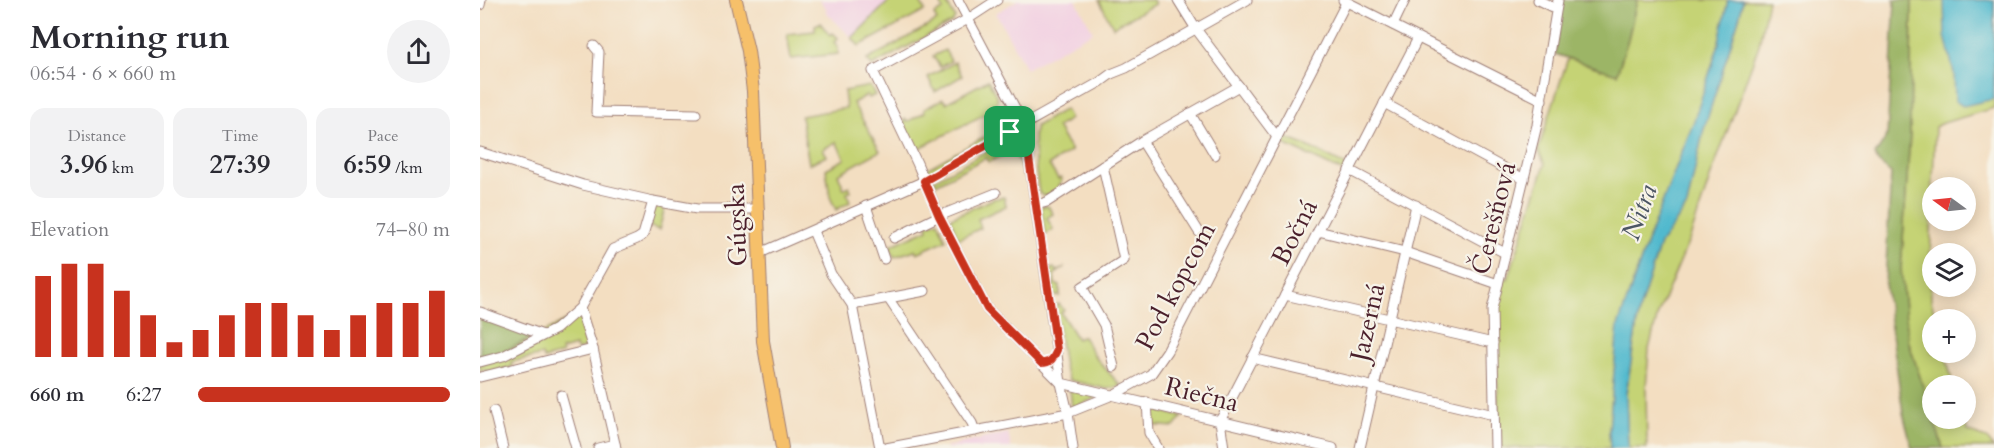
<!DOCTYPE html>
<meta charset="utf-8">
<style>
:root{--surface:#fff;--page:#f2f2f3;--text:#2b2b33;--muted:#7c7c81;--accent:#c8321e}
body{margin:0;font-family:Cardo,serif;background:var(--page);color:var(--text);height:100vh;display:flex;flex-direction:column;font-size:22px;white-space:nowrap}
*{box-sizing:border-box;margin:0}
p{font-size:20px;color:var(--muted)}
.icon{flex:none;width:33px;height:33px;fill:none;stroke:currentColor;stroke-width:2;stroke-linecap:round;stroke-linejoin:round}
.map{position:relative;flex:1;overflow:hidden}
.sheet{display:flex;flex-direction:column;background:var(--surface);width:480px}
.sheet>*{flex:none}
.needle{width:39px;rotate:285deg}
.fabs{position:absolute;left:1442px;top:177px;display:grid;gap:12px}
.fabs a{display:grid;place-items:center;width:54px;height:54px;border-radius:50%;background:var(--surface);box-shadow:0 3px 15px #0003;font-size:30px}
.pin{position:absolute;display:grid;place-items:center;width:51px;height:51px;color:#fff;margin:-26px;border-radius:12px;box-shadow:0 3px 9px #0006}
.round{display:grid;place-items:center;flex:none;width:63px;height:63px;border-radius:32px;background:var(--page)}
.headline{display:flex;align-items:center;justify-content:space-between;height:102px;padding:0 30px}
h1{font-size:33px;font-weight:800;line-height:45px}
.stats{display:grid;grid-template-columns:repeat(3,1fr);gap:9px;height:102px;padding:6px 30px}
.stats div{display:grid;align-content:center;border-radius:15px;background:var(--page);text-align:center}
.stats b{font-size:26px;font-weight:800}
.stats small{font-size:16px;font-weight:400}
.stats p{font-size:16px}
.chart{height:168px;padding:12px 30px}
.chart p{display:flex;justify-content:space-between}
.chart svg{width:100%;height:108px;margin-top:6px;stroke:var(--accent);stroke-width:6}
ul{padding:0 30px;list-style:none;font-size:20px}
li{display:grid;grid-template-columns:96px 72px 1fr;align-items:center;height:45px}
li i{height:15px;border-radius:8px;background:var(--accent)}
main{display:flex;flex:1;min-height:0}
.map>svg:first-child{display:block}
.built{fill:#f2d0e2}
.green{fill:#c5d374;stroke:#887950;stroke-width:1.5}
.forest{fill:#9cb566;stroke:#736a48;stroke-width:1.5}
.water{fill:#51b9ce;stroke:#4e6c7c;stroke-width:1.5}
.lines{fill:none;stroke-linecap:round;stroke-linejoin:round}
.minor-casing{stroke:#9e7e76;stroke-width:11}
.major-casing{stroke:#9e7e76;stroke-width:14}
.minor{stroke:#fff;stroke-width:9}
.major{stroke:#f6c06b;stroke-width:12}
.route-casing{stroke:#fff;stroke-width:12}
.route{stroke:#c8321e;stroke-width:8}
.labels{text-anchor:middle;stroke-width:4.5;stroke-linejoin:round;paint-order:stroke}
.street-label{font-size:26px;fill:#4a1f2b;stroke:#f7f3e8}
.water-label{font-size:27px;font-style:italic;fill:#4c5564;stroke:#f7f3e8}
</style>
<main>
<section class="sheet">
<div class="headline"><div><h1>Morning run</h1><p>06:54 · 6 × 660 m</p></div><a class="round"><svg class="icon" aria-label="share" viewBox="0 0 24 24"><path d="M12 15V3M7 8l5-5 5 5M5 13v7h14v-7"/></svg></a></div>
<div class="stats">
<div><p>Distance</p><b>3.96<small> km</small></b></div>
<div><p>Time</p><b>27:39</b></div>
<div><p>Pace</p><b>6:59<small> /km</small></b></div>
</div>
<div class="chart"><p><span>Elevation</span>74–80 m</p>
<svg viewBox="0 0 160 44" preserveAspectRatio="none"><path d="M5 44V11M15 44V6M25 44V6M35 44V17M45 44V27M55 44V38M65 44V33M75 44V27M85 44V22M95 44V22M105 44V27M115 44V33M125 44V27M135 44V22M145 44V22M155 44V17"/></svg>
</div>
<ul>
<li><b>660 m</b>6:27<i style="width:100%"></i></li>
</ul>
</section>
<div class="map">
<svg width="1514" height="448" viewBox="0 0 1514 448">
<rect width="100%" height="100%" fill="#f7f3e8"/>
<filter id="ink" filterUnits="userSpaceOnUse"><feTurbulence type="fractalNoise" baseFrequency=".0167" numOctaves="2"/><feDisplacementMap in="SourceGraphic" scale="12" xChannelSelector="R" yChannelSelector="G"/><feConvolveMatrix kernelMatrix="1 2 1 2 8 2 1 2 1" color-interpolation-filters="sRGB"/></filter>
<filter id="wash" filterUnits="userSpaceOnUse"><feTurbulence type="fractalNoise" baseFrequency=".008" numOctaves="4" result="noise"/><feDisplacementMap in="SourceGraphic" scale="24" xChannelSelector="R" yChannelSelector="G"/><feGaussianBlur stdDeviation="1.35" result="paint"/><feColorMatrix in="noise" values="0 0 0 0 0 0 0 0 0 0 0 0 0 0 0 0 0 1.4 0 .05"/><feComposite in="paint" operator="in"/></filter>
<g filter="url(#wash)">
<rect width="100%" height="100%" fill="#f3dec1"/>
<g class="built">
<path d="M339 0H410L372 38 345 11 347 9Z"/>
<path d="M538 0H596L613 32 546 69 516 13Z"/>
<path d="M528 433 531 448H466V447Z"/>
</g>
<g class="green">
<path d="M410 0H439L445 11 379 46 372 38Z"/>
<path d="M619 0H673L675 4 633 27Z"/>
<path d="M1157 0H1248L1238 47 1214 121 1169 237 1138 326 1129 431 1130 448H1019L1016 311 1022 277 1028 279 1065 164 1058 150 1088 58 1137 73 1148 39Z"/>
<path d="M1263 0H1288L1279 45 1230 178 1210 238 1178 314 1169 349 1166 388 1167 448H1148L1146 394 1159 311 1180 244 1207 206 1223 132 1260 15Z"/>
<path d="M1432 0H1514V108L1460 124 1455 127 1450 261 1451 300 1456 319 1452 320V352L1465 353 1473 385 1452 386V415L1428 340 1421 269 1430 134Z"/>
<path d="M465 1 475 17 473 22 392 66 387 60 457 21 454 15 463 10 461 4Z"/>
<path d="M340 23 350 35 353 33 358 38 354 42 358 47V54L311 59 307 34 335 31V25Z"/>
<path d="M465 50 471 61 460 67 453 56Z"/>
<path d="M475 62 482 76 455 92 448 77Z"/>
<path d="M508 80 518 99 516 105 509 112 434 151 422 126 425 119 427 122 445 112 444 109 463 99 466 103Z"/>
<path d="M390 86 395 95 389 98 387 95 373 103 400 151 358 174 364 189 369 186 371 191 367 193 370 202 356 210 350 197 346 169 365 159 356 142 343 149 347 156 329 164 321 116 366 108 364 91Z"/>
<path d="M585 109 590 119 577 127 591 151 569 165 578 179 581 178 582 180 575 193 564 196 559 193C557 181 551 135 556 126Z"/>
<path d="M523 127 525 132 450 173 448 168Z"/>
<path d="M532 137 541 142 545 175 543 176C537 148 532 151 509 162L505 158 456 184 454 180Z"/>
<path d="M804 137 827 146 867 166 864 172 802 143Z"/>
<path d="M524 197 526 206 498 219 501 228 478 239 470 218 513 199Z"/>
<path d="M178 205 185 207 179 230 169 226 174 206Z"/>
<path d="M561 206H568L573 214 567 218 573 229 565 235Z"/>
<path d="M458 221 466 240 437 253 435 250 414 257 410 246 448 229 447 225Z"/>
<path d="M585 267 574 275 575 284 580 286V296H574L570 269 574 268 577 272Z"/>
<path d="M579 304 584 310 581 313 597 339 603 336 616 358 641 386 627 389 589 380 584 367 575 306Z"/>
<path d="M96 316H100L107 343 105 348 97 350 95 346 81 350 82 354 64 359 62 355 31 362 32 367 7 373 5 369 0 371V364Z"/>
<path d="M590 390 616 396V398L592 408Z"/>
<path d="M671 408 702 417 694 427 670 425Z"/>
<path d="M1453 419H1483L1488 431 1507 439 1514 448H1463Z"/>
</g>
<g class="forest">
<path d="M1083 0H1157L1148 39 1137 74 1075 54Z"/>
<path d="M1414 0H1432L1430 134 1421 269 1428 340 1463 448H1432L1423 413 1405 284 1411 173 1398 162 1395 155 1407 136 1415 1Z"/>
<path d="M0 317 55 335 23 353 0 360Z"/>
</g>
<g class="water">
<path d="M1248 0H1263L1260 15 1223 132 1207 206 1180 244 1159 311 1146 394 1148 448H1130L1129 431 1138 326 1169 237 1214 121 1238 47Z"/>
<path d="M1464 0H1514V99L1483 106 1475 101 1474 73 1465 36Z"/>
</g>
</g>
<g filter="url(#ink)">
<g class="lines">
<defs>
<g id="minor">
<path d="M478 0 544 125 581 383 588 413 593 448"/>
<path d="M517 0 488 19 393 71 437 163 459 216 507 309 581 383"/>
<path d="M698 0 716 29 797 137"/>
<path d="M863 0 1062 100"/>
<path d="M1058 0 1076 9"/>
<path d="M0 5 1 0"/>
<path d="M913 25 925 0"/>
<path d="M114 46 119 52 116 112 216 114"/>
<path d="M904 103 1044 179"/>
<path d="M710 113 735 155"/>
<path d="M662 141 719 232"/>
<path d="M0 152 103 185 173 201 217 209H279"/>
<path d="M623 166 644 260 602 287 624 325 634 367"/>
<path d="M869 170 1025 253"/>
<path d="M556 205 567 202 662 141 759 86"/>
<path d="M386 206 404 259"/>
<path d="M333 231 351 274 372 305 400 448"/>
<path d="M838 231 925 252 1018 284"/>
<path d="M414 238 459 216 516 193"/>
<path d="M280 253 444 181 620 82 631 74 646 68 767 0"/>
<path d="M805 295 1013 343"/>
<path d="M408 298 492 423 495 431"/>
<path d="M372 305 445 291"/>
<path d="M100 308 113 349 136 448"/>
<path d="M0 312 63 335"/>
<path d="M772 358 1014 415"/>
<path d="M0 362 23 356 76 329 100 308 133 249 157 239 163 235 173 201"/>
<path d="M0 377 113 349"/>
<path d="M581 383 853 448"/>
<path d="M81 395 96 448"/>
<path d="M667 402 669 433 678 448"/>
<path d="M14 411 23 448"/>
<path d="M118 448 135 444"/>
<path d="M406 448 588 413 635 394 671 374 687 351 866 3"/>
<path d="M744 448 740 421 938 38"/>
<path d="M880 448 936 205"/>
<path d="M1015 448 1012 309 1057 125 1078 0"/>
</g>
<path id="major" d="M256 0 268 51 273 91 283 341 302 448"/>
</defs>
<use href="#minor" class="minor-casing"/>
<use href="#major" class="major-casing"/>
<use href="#minor" class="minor"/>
<use href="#major" class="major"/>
</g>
</g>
<g class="lines" filter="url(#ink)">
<defs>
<path id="route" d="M544 124 577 350C573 359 571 363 561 363L507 309 459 216 444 181Z"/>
</defs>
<use href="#route" class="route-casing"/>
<use href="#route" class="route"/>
</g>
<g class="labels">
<g class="street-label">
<text transform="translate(1013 218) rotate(-76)" y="9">Čerešňová</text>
<text transform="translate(256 225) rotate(-92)" y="9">Gúgska</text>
<text transform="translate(814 232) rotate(-63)" y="9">Bočná</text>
<text transform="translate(695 286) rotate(-62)" y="9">Pod kopcom</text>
<text transform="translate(887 322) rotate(-77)" y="9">Jazerná</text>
<text transform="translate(722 394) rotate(14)" y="9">Riečna</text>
</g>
<g class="water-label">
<text transform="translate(1159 212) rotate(-70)" y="9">Nitra</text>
</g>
</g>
</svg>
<div class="fabs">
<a><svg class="needle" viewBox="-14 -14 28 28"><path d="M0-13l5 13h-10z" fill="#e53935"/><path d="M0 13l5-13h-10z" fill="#7c7c81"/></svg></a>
<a><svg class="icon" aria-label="layers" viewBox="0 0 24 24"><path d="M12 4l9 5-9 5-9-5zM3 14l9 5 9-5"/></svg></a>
<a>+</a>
<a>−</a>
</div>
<div class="pin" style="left:530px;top:132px;background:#1e9e55"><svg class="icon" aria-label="arrive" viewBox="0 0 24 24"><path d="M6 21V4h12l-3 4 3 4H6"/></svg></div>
</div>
</main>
